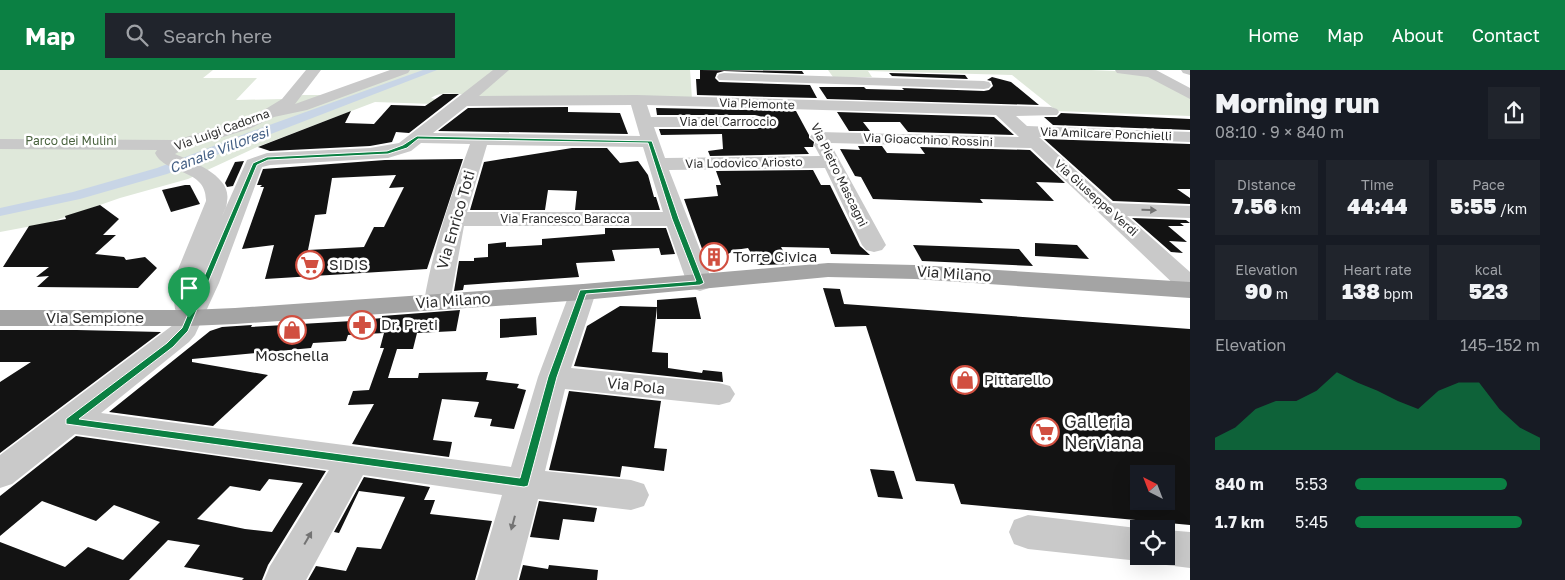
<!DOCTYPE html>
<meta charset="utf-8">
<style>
:root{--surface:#171b24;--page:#20242c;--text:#f1f3f6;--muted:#9ea1a6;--accent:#0b8043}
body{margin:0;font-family:"Golos Text",sans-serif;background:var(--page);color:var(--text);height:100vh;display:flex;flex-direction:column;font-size:19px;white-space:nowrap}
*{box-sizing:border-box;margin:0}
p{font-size:16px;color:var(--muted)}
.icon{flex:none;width:28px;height:28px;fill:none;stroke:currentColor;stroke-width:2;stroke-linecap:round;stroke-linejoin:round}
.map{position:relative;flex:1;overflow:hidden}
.panel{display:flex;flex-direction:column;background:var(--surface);width:375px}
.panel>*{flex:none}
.needle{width:32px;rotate:318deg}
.buttons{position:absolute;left:1130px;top:395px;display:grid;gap:10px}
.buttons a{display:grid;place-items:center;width:45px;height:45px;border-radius:0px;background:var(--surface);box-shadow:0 5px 20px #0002;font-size:25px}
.pin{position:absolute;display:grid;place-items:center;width:42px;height:42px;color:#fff;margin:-51px -21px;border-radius:50% 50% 50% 0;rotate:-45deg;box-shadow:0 0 5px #0007}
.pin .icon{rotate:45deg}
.round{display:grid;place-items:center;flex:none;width:52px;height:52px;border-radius:0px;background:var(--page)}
.overview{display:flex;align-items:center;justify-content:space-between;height:85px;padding:0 25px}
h1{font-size:28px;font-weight:800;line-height:38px}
.figures{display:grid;grid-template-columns:repeat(3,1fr);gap:8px;height:85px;padding:5px 25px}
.figures div{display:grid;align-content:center;border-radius:0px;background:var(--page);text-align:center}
.figures b{font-size:21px;font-weight:800}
.figures small{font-size:14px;font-weight:400}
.figures p{font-size:14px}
.chart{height:140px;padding:10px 25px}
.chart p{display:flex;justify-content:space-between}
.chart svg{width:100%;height:90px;margin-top:5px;fill:var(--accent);opacity:.7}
ul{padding:0 25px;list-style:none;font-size:16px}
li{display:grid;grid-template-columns:80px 60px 1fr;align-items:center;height:38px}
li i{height:12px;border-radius:6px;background:var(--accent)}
header{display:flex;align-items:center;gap:30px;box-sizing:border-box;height:70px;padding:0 25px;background:var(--accent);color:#fff}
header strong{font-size:24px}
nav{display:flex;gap:28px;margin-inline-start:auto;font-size:18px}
.search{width:350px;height:45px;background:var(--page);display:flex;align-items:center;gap:12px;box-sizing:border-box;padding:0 18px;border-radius:0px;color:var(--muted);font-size:19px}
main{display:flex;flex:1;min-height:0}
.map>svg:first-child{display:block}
.green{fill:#dfe8da}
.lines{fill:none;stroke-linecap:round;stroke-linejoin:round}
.canal{fill:#c8d5e6;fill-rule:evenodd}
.building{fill:#131313;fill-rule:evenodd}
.minor{fill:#c9c9c9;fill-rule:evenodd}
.major{fill:#a4a4a4;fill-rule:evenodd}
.oneway{fill:#737373}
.route{fill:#0b8043;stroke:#fff;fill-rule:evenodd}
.labels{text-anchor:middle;stroke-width:5;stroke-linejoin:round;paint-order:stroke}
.far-street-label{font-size:12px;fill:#2c2c2c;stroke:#fff}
.far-park-label{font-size:12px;fill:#49623e;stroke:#fff}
.far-water-label{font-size:14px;font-style:italic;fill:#435f84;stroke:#fff}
.street-label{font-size:15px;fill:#2c2c2c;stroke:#fff}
.poi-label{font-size:15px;fill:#2c2c2c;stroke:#fff;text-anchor:start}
.near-poi-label{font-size:18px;fill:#2c2c2c;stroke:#fff;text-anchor:start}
</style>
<header>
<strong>Map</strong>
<div class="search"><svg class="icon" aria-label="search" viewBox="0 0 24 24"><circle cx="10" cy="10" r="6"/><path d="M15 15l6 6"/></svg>Search here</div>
<nav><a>Home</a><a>Map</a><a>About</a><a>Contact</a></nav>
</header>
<main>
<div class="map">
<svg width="1190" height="510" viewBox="0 0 1190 510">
<rect width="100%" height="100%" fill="#fff"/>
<g class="green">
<path d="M0 0H213L203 8H257L236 30 284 29 303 25H322L407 0H690L692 29H482C467 25 444 19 431 28L440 30 433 34 375 32 257 77 188 109 120 128 48 153 0 162Z"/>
<path d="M828 0H1091L1139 2 1190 26V46L1057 41 1012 5 868 1 872 7H833Z"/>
</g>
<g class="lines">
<path class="canal" d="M423 0H437L167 104 80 129 0 146V138L73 122 157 98 247 63Z"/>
</g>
<g class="building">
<path d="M700 0 802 1 804 4 724 1 717 3 715 8 719 12 810 15 817 28 697 25 696 9H700Z"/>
<path d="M889 3 965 5 968 9 892 6Z"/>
<path d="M992 7 1011 12 1039 35 827 29 819 17H864L866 19 904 20 902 18 984 21 989 20 993 16 991 11 987 10Z"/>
<path d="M443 24H459L409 63 396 62 392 72 370 76 270 81 258 77 351 41 345 53 374 54 391 35 425 36Z"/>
<path d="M568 37V42L620 43 628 64 438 61 468 38Z"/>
<path d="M656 38 796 41 809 65V68L814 72 813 77H804L809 84 710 86 708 81 723 79 722 64 661 65 659 59H755L763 57 765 53 763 47 755 45H657Z"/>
<path d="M837 42 994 47 1014 65 908 62 900 52H863L870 61H849Z"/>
<path d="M1061 43 1190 49V60L1053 55 1044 47H1057Z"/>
<path d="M1044 69 1190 74V119H1177L1190 128V134L1113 131Z"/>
<path d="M858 76H882L887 83 925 84 920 77 1030 80 1065 113 1036 112 1054 131 980 129 983 133 873 129 861 107 855 106 840 79 860 80Z"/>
<path d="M572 78H607L620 93 638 91 648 105 654 127H656L660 140H575L577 121 548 120 545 140H470L484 92Z"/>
<path d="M463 89 427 199 265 209 274 175 242 179 264 117H260L262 115H257L263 99 385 90ZM396 105 389 118 404 117 384 157H374L364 177 308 180 315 145 326 144 332 108Z"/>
<path d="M244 91 233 116 227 117 225 113 235 92Z"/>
<path d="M813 100 821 115H830L860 176 870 185 831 184 829 178 781 177 790 194 758 195 748 178 735 180 714 192 705 187 684 129 718 126 716 115H721L716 101Z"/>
<path d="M185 115H190L200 134 171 142 162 120Z"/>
<path d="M100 135 119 149 103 165H116L95 184 124 187 126 190 145 187 157 198 138 218 37 217 49 206 36 207 49 197H3L29 156 66 149 65 146Z"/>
<path d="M1132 148 1186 150 1190 153H1180L1184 156H1168L1187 172 1169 171 1183 183 1171 182Z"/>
<path d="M605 158H666L675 184 661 185 659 178 612 180 615 191 576 193 579 207 464 215 463 220 454 221 459 191H474V188L488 187V174L506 172V177L542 175V169L605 164Z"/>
<path d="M1035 173 1077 175 1089 189 1035 186Z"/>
<path d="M913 175 1019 179 1033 196 922 191Z"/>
<path d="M823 218 840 219 844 234 1190 259V455L961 434 954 414 916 411 866 256 835 257ZM1139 404H1166V431H1139Z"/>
<path d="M696 227 701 249H657V230Z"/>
<path d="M620 236 657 237 652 282 668 283V298L702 303 703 300 722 302 723 312 574 296 587 256Z"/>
<path d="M460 240 456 261 417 263 413 279H397L388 308H418L419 303 488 302 486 310 519 314 517 318 526 320 514 359 490 356 492 349 474 347 479 332 442 329 433 370 452 372 449 387 352 374 374 334 348 335 353 321 369 320 384 278H380L384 263 348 265 346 271 313 273 311 278 192 289V292L268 305 213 356 109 342 210 261 222 257 252 255 251 257 352 251 382 248V246Z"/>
<path d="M536 247 537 265 500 268V249Z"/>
<path d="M0 260H77L161 262 0 383V312L31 292H0Z"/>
<path d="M569 321 661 331 654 378 667 379 664 401 622 396 620 407 549 400Z"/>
<path d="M76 366 326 401 268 495 262 510H242L244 508 184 497 200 475 168 470 129 510H0V472L65 497 88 477 123 490 160 452 114 435 96 451 42 431 0 466V426ZM269 409 303 413 272 462 245 459 197 449 230 416 260 421Z"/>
<path d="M870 399 894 401 903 429 878 427Z"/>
<path d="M364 407 430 417 424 430H435L430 444 492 451 475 510H308L316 496 346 501 357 477 381 479 405 427 359 421 339 463 334 462Z"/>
<path d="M539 431 597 438 594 452 563 449 559 470 530 467Z"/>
<path d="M523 495 548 499 549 495 598 500 597 510H519Z"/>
</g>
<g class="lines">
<g class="minor">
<path d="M306 0H321L295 34 390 0H410L408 3 307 40 274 47 249 59 184 79 175 84C193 92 232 106 227 131 227 136 224 142 222 146L247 90 267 83 370 78 399 73 493 0H509L479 26 637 25 1051 37 1057 39 1059 42 1057 45 1016 46 1027 56 1190 62V72L1039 67 1112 133 1190 136V148L1127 146 1190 202V224L1181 221 1031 78 830 73 886 175 882 180 874 182 866 180 862 175 825 98 669 100 713 213 709 218 700 221 691 218 687 213 667 156H464L450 232 446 238 437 240 428 238 424 232C433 177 451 126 470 74L421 73 411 81 388 88 270 95 262 97 219 213 195 265 189 272 101 343 511 397 538 307 570 222 574 217 583 214 592 217 596 222 571 298 719 313 730 316 735 324 730 332 719 335 565 319 545 401 631 410 644 414 649 425 644 436 631 440 538 429 517 510H477L502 425 363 405 306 510H264L270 496 329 400 75 364 12 414 0 418V385L173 255 178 244 175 239 172 214 206 131C207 98 165 105 155 83L157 80 0 79V69L177 70 237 51 264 40 282 29ZM631 35 640 66 433 63 467 36ZM647 35 996 45 1019 67 819 62 813 63 810 67 816 72 814 75 820 86 665 88 654 57H755L761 56 763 52 761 48 755 47H651ZM487 75 643 77 663 142H467Z"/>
<path d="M1115 0H1156L1190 18V29L1148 7 1117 3Z"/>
<path d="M1181 0H1190V5L1183 3Z"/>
<path d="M724 3 984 11 989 12 991 15 989 18 984 19 719 10 717 7 719 4Z"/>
<path d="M1028 445 1145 459H1139V486H1166V460L1190 462V498L1166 495 1152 489 1151 487 1139 491 1028 479 1014 474 1009 462 1014 450Z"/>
</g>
<path class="major" d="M828 193 915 195 1190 212V228L915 209 828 207 583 230 235 254 189 256H0V240H189L235 238 583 214Z"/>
</g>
<defs><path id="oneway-solid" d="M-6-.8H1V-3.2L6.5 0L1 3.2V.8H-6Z" transform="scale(1.25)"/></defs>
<g class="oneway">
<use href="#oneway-solid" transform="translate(1149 140) rotate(2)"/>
<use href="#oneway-solid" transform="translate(513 453) rotate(105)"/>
<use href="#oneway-solid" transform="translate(308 468) rotate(-60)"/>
</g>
<path class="route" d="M417 66 652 71 679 149 704 213 700 215 586 224 557 307 528 416 524 417 66 354V349L167 273 182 258 253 93 267 87 387 81 403 75ZM418 69 648 73 672 149 696 211 580 220 548 307 520 408 79 349 173 277 188 261 257 95 268 90 388 84 407 78Z"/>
<defs>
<symbol id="building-ring" viewBox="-11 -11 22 22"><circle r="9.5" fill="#fff" stroke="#d14f40" stroke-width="1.5"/><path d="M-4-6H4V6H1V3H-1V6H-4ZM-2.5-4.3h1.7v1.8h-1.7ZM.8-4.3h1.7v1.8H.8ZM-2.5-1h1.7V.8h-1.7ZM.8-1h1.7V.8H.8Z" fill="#d14f40"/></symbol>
<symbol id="supermarket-ring" viewBox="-11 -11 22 22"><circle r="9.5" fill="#fff" stroke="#d14f40" stroke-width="1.5"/><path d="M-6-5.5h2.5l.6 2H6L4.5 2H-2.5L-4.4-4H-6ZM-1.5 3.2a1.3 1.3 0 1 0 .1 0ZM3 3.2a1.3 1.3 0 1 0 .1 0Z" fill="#d14f40"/></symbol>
<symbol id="pharmacy-ring" viewBox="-11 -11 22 22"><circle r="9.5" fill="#fff" stroke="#d14f40" stroke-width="1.5"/><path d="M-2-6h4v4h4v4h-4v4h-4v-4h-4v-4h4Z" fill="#d14f40"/></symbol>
<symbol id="shop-ring" viewBox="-11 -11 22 22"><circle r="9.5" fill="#fff" stroke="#d14f40" stroke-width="1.5"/><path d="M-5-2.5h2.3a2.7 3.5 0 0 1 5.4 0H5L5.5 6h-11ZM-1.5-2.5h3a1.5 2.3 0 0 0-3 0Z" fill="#d14f40"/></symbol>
</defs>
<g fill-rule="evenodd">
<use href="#building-ring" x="698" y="171" width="32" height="32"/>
<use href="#supermarket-ring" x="294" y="179" width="32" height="32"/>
<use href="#pharmacy-ring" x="346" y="239" width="32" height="32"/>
<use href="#shop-ring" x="276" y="244" width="32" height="32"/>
<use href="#shop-ring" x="949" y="294" width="32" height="32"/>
<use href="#supermarket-ring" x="1029" y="346" width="32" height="32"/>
</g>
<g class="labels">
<g class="far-street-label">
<text transform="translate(757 34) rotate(2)" y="4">Via Piemonte</text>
<text x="728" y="56">Via del Carroccio</text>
<text transform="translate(222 60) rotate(-20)" y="4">Via Luigi Cadorna</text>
<text transform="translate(1106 64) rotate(2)" y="4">Via Amilcare Ponchielli</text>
<text transform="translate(928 70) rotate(2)" y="4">Via Gioacchino Rossini</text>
<text transform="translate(744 93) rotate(-1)" y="4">Via Lodovico Ariosto</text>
<text transform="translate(839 105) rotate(64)" y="4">Via Pietro Mascagni</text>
<text transform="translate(1096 128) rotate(42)" y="4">Via Giuseppe Verdi</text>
<text x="565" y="153">Via Francesco Baracca</text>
</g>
<g class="far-park-label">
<text x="71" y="75">Parco dei Mulini</text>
</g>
<g class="far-water-label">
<text transform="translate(219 80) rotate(-21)" y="5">Canale Villoresi</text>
</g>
<g class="street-label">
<text transform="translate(456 150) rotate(-74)" y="5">Via Enrico Toti</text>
<text transform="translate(954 204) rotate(4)" y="5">Via Milano</text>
<text transform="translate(453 231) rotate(-4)" y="5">Via Milano</text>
<text x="95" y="253">Via Sempione</text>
<text transform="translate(636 316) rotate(6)" y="5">Via Pola</text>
</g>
<g class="poi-label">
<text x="733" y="192">Torre Civica</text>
<text x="329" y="200">SIDIS</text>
<text x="381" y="260">Dr. Preti</text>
<text x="292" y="291" text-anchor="middle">Moschella</text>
<text x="984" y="315">Pittarello</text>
</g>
<g class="near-poi-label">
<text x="1064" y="358">Galleria<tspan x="1064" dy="21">Nerviana</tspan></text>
</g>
</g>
</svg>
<div class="buttons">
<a><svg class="needle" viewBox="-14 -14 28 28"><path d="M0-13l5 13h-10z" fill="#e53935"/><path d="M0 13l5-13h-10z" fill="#9ea1a6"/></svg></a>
<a><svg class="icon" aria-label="locate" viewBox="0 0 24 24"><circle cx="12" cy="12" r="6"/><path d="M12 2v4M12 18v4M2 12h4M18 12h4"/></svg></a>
</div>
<div class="pin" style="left:189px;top:248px;background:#1e9e55"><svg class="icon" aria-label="arrive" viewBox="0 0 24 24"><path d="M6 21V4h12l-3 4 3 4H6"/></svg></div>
</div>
<section class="panel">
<div class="overview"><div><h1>Morning run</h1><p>08:10 · 9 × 840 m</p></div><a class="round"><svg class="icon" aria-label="share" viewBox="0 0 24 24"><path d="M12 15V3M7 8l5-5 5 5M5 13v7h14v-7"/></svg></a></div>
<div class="figures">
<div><p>Distance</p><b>7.56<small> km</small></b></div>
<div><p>Time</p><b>44:44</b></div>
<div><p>Pace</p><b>5:55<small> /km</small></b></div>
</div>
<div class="figures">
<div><p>Elevation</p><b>90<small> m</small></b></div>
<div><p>Heart rate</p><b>138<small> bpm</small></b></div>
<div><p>kcal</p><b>523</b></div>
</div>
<div class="chart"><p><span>Elevation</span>145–152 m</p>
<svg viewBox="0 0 160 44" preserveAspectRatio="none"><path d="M0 44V38L10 33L20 24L30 20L40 20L50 15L60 6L70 11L80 15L90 20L100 24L110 15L120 11L130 11L140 24L150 33L160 38V44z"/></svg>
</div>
<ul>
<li><b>840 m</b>5:53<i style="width:82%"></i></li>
<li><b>1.7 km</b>5:45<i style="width:90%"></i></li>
</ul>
</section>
</main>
